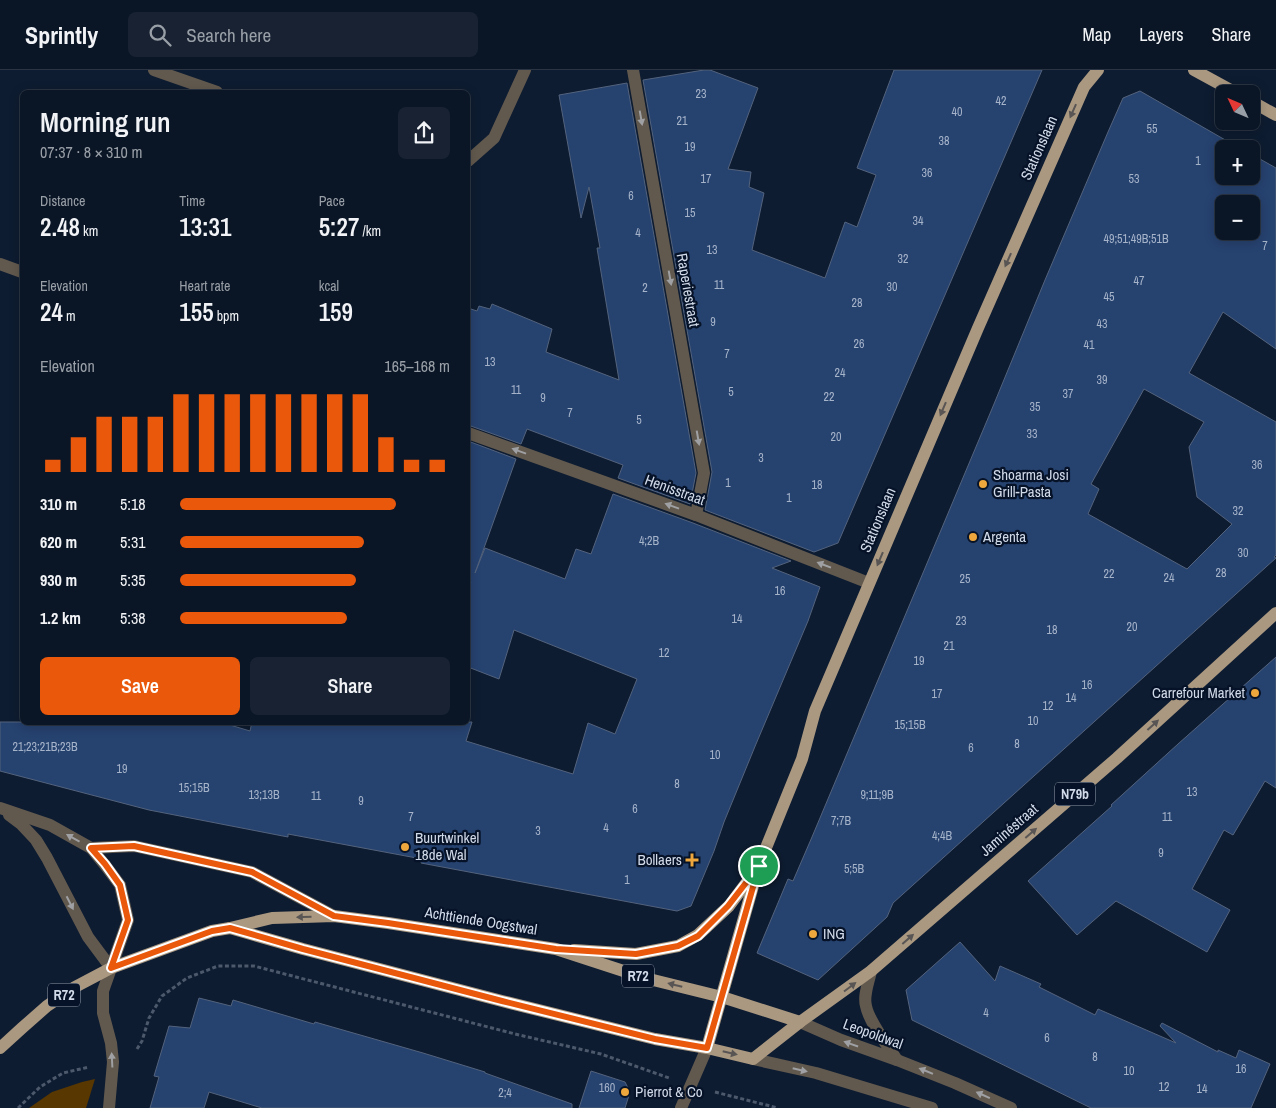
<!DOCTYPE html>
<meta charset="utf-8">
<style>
:root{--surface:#0a1525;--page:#182232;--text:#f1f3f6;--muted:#999fa7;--line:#2a3442;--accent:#ea580c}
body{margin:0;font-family:"Archivo Narrow",sans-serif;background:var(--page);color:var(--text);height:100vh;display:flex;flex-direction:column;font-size:19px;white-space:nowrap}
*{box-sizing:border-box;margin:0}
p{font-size:16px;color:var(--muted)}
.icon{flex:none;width:28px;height:28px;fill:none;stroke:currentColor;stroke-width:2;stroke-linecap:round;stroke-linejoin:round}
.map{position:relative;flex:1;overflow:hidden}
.panel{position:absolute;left:20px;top:20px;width:450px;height:635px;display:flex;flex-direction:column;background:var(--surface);border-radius:8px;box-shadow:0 2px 12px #0003,0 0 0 1px var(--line)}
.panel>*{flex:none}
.needle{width:32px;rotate:314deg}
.controls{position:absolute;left:1215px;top:15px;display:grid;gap:10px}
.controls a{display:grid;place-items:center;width:45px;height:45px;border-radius:8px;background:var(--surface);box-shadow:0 2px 12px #0003,0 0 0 1px var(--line);font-size:25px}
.pin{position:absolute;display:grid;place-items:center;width:42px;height:42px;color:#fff;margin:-21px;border:2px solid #fff;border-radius:50%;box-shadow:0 1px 5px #0007}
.round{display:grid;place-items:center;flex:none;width:52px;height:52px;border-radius:8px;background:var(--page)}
.headline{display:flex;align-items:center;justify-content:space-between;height:85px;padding:0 20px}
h1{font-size:28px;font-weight:600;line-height:38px}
.stats{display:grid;grid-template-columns:repeat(3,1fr);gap:8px;height:85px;padding:5px 20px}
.stats div{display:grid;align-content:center}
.stats b{font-size:25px;font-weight:600}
.stats small{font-size:14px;font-weight:400}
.stats p{font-size:14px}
.chart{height:140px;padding:10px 20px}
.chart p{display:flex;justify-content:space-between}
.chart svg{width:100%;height:90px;margin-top:5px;stroke:var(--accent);stroke-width:6}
.primary-button{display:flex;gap:10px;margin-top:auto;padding:10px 20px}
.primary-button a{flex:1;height:58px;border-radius:8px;background:var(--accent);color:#fff;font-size:20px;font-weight:600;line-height:58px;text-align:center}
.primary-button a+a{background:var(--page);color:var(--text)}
ul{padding:0 20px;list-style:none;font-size:16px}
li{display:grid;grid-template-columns:80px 60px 1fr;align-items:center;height:38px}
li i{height:12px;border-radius:6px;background:var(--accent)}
header{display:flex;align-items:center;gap:30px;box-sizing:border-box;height:70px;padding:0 25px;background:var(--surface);border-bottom:1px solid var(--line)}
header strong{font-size:24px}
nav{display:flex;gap:28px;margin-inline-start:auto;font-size:18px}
.search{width:350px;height:45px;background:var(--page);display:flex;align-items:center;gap:12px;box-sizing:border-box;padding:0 18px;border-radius:8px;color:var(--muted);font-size:19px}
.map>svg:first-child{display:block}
.green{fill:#583700}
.building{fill:#26426f;stroke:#53637d;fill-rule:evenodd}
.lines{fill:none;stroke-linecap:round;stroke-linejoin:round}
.path{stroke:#4c586b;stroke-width:3;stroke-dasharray:4 2.5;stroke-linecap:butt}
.service{stroke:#62594e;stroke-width:12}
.minor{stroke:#62594e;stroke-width:12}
.tertiary{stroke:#62594e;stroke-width:12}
.primary{stroke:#aa9880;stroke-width:12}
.oneway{fill:#585554}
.oneway2{fill:#9fa0a3}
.route-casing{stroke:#fff;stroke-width:10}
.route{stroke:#ea580c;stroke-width:6}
.poi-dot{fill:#eea73c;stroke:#061227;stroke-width:2}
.labels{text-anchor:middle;stroke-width:4.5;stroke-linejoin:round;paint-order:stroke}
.number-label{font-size:12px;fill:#a6b4ca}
.shield{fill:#061227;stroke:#949eaf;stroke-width:1}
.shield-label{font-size:14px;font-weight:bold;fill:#d1dae9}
.street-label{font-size:15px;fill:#d1dae9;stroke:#061227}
.poi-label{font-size:15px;fill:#d1dae9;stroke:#061227;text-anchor:start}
</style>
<header>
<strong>Sprintly</strong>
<div class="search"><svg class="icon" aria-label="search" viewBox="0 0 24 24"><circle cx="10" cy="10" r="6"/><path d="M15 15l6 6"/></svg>Search here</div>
<nav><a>Map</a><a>Layers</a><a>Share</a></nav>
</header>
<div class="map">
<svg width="1276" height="1038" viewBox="0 0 1276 1038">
<rect width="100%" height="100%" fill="#0e1c31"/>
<path class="green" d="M95 1009 86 1038H29L52 1022 82 1012Z"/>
<g class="building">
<path d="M704 0H710L758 18 728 99 751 102 749 117 764 123 752 180 825 208 845 152 857 157 876 105 857 98 894 0H1042L838 473 814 482 705 440 712 402 643 10Z"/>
<path d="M627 13 696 403 690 434 618 408 623 395 527 359 521 374 468 355V238L477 241 479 236 490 239 492 234 552 259 546 282 619 310 597 178H600L589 117 581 148 559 25Z"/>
<path d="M1140 21 1241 79H1224V106H1251V84L1276 98V279L1223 242 1189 303 1276 352V485L1274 487 1276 488 893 833 887 847 818 910 757 883 788 809 793 811 812 767 994 334 1045 210 1108 62 1123 28ZM1224 134H1251V161H1224ZM1144 319 1204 352 1189 377 1197 427 1232 454 1187 499 1088 444 1099 419 1091 414Z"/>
<path d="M468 371 516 389 475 503 485 478 565 509 576 479 591 484 613 424 693 453 791 491 772 498 820 517 808 551 756 674 724 752 714 781 691 836 677 841 421 793 422 789 288 764V767L149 740 0 701V652H220L250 661 252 652H472L466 671 573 704 588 653 615 664 637 609 514 560 499 609 468 597 469 515 471 512H468Z"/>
<path d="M1276 587V718L1265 711 1233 765 1224 760 1192 819 1230 840 1207 882 1116 831 1077 865 1028 811 1112 736 1111 735 1178 674Z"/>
<path d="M960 872 995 911 1000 896 1041 914 1039 917 1095 945 1098 939 1176 973 1160 956 1162 953 1218 982V980L1236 988 1239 980 1270 994 1251 1038H1091L912 950 906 920Z"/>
<path d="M199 928 231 936 233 930 314 954 315 952 423 983 485 1002V1003L572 1034V1038H262L209 1022 204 1038H150L159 1007 154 1006 169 956 190 958Z"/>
<path d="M591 1001 625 1012 630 1022 625 1038H579Z"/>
</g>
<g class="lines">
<g class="path">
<path d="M137 979 142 971 149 948 162 926 187 908 218 896H254L515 964 601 984 669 1008"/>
<path d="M715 1022 778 1038"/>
<path d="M18 1038 40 1017 63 1003 89 997"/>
</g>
<path class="service" d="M91 778 134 776 252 802 334 846"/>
<g class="minor">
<path d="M154 0 217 22"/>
<path d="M633 0 704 403 696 445"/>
<path d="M468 91 494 68 525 0"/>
<path d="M0 194 22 202"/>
<path d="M468 363 696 445 869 513"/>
<path d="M0 738 50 755 91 778 105 795 120 815 128 850 103 921V943L111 973 113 992 109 1038"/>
<path d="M9 745 21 754 36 770 47 788 88 867 111 898"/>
<path d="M681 1038 707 978"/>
</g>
<g class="tertiary">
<path d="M871 901C869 912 863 925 866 936 869 952 888 976 897 990"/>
<path d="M800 952 841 970 897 990 955 1013 1011 1038"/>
<path d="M753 989 816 1003 932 1038"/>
</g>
<g class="primary">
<path d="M1194 0 1238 24"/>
<path d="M1251 31 1276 45"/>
<path d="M230 858 303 879 502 931 655 969 707 978 753 989 800 952 871 901 1117 688 1276 543"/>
<path d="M574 880 636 884 678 876 698 865 729 836 753 804"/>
<path d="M0 978 22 958 47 936 75 917 111 898 212 861 230 858 272 848 334 846 388 853 556 879 645 908 722 927 800 952"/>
<path d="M707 978 759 795 802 689 815 641 978 258 1084 17 1098 0"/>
</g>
</g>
<defs><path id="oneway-solid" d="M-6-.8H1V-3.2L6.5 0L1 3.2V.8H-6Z" transform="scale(1.25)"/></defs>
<g class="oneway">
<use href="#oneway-solid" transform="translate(1073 41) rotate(114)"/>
<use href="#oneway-solid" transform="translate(1008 190) rotate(114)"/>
<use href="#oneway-solid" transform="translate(943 339) rotate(113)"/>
<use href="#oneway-solid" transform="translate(880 489) rotate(113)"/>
<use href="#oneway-solid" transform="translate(1153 655) rotate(-42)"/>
<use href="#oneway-solid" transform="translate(1031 763) rotate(-41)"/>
<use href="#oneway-solid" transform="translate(304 847) rotate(178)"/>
<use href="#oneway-solid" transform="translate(908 869) rotate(-41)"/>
<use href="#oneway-solid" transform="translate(675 915) rotate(-166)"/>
<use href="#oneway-solid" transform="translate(850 917) rotate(-37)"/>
<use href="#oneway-solid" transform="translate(730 983) rotate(13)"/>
</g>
<g class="oneway2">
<use href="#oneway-solid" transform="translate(641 48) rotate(80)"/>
<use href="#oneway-solid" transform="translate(670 208) rotate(80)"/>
<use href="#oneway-solid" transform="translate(698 368) rotate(80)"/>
<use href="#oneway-solid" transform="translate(519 381) rotate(-160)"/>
<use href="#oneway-solid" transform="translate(672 436) rotate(-160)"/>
<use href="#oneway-solid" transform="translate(824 495) rotate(-159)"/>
<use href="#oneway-solid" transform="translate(73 768) rotate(-151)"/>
<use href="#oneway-solid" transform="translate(70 833) rotate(63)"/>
<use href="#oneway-solid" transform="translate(851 974) rotate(-161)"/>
<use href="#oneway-solid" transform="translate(112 990) rotate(-93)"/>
<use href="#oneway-solid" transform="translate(800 1000) rotate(13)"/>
<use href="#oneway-solid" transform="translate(926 1001) rotate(-158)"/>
<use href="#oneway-solid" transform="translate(983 1025) rotate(-156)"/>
</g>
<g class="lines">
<defs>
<path id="route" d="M134 776 252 802 334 846 388 853 556 879 636 884 678 876 698 866 728 836 759 796 707 978 655 969 502 931 303 879 230 858 212 861 111 898 128 850 120 815 105 794 91 778Z"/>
</defs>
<use href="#route" class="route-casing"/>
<use href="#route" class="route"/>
</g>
<g class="poi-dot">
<circle cx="983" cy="414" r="5"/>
<circle cx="973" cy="467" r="5"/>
<circle cx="1255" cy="623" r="5"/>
<circle cx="405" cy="777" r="5"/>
<path d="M689.5 782.5h5v5h5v5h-5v5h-5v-5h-5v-5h5z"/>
<circle cx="813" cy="864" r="5"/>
<circle cx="625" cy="1022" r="5"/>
</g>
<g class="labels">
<g class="number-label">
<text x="701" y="28">23</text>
<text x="1001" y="35">42</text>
<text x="957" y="46">40</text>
<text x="682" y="55">21</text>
<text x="1152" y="63">55</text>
<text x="944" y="75">38</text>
<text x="690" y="81">19</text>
<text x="1198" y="95">1</text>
<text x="927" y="107">36</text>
<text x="706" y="113">17</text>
<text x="1134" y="113">53</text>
<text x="631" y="130">6</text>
<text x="690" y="147">15</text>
<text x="918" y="155">34</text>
<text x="638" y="167">4</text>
<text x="1136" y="173">49;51;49B;51B</text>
<text x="1265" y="180">7</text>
<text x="712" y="184">13</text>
<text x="903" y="193">32</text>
<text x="1139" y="215">47</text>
<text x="719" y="219">11</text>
<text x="892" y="221">30</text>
<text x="645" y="222">2</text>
<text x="1109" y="231">45</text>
<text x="857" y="237">28</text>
<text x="713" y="256">9</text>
<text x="1102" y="258">43</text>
<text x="859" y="278">26</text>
<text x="1089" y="279">41</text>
<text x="727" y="288">7</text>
<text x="490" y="296">13</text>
<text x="840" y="307">24</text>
<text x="1102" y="314">39</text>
<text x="516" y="324">11</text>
<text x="731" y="326">5</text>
<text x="1068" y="328">37</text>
<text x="829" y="331">22</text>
<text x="543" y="332">9</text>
<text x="1035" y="341">35</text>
<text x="570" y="347">7</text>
<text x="639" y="354">5</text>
<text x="1032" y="368">33</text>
<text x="836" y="371">20</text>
<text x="761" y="392">3</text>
<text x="1257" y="399">36</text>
<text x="728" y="417">1</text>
<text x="817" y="419">18</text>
<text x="789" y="432">1</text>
<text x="1238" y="445">32</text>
<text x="649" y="475">4;2B</text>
<text x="1243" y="487">30</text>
<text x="1221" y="507">28</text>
<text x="1109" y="508">22</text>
<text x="1169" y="512">24</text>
<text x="965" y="513">25</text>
<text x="780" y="525">16</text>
<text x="737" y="553">14</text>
<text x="961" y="555">23</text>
<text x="1132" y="561">20</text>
<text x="1052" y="564">18</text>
<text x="949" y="580">21</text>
<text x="664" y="587">12</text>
<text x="919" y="595">19</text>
<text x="1087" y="619">16</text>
<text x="937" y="628">17</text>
<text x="1071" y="632">14</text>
<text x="1048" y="640">12</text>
<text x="1033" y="655">10</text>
<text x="910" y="659">15;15B</text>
<text x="1017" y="678">8</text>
<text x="45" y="681">21;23;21B;23B</text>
<text x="971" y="682">6</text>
<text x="715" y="689">10</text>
<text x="122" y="703">19</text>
<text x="677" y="718">8</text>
<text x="194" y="722">15;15B</text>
<text x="1192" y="726">13</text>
<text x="264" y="729">13;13B</text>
<text x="877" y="729">9;11;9B</text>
<text x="316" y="730">11</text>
<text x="361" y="735">9</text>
<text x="635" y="743">6</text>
<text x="411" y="751">7</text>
<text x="1167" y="751">11</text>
<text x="841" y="755">7;7B</text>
<text x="606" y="762">4</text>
<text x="538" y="765">3</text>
<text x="942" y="770">4;4B</text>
<text x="1161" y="787">9</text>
<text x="854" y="803">5;5B</text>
<text x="627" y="814">1</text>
<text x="986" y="947">4</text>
<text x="1047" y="972">6</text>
<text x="1095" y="991">8</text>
<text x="1241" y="1003">16</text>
<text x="1129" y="1005">10</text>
<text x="1164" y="1021">12</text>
<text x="607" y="1022">160</text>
<text x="1202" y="1023">14</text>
<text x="505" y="1027">2;4</text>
</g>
<g class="shield">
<rect x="1055" y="712.5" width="40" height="23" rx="4"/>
<rect x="622" y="894.5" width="32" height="23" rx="4"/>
<rect x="48" y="913.5" width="32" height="23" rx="4"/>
</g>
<g class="shield-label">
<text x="1075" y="729">N79b</text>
<text x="638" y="911">R72</text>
<text x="64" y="930">R72</text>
</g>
<g class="street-label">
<text transform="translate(1039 78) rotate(-66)" y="5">Stationslaan</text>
<text transform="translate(688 220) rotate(80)" y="5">Raperiestraat</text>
<text transform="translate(675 420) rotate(20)" y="5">Henisstraat</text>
<text transform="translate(878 450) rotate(-67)" y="5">Stationslaan</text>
<text transform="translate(1009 760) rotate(-41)" y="5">Jaminéstraat</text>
<text transform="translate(481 851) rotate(9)" y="5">Achttiende Oogstwal</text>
<text transform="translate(873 964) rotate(20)" y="5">Leopoldwal</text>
</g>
<g class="poi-label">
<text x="993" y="410">Shoarma Josi<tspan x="993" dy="17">Grill-Pasta</tspan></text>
<text x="983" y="472">Argenta</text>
<text x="1245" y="628" text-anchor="end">Carrefour Market</text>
<text x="415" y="773">Buurtwinkel<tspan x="415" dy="17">18de Wal</tspan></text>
<text x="682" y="795" text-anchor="end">Bollaers</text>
<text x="823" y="869">ING</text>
<text x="635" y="1027">Pierrot &amp; Co</text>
</g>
</g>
</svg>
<div class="controls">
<a><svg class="needle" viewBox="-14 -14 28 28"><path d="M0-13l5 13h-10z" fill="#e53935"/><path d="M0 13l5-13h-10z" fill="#999fa7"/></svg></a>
<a>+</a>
<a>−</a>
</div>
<div class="pin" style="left:759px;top:796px;background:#1e9e55"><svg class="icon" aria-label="arrive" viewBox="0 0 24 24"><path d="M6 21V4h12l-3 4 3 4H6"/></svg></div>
<section class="panel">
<div class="headline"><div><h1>Morning run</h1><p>07:37 · 8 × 310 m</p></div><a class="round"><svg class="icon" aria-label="share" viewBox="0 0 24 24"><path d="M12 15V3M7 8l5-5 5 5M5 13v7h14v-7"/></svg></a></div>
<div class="stats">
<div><p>Distance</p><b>2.48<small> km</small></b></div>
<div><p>Time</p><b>13:31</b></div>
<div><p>Pace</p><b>5:27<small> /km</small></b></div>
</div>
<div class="stats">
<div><p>Elevation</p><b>24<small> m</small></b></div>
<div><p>Heart rate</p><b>155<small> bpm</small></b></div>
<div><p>kcal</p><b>159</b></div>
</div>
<div class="chart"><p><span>Elevation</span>165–168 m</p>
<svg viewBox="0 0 160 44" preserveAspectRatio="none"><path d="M5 44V38M15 44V27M25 44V17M35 44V17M45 44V17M55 44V6M65 44V6M75 44V6M85 44V6M95 44V6M105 44V6M115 44V6M125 44V6M135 44V27M145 44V38M155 44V38"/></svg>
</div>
<ul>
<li><b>310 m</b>5:18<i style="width:80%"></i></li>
<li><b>620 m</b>5:31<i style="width:68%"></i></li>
<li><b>930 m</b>5:35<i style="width:65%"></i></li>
<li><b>1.2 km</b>5:38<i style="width:62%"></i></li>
</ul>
<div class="primary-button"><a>Save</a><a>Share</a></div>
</section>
</div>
